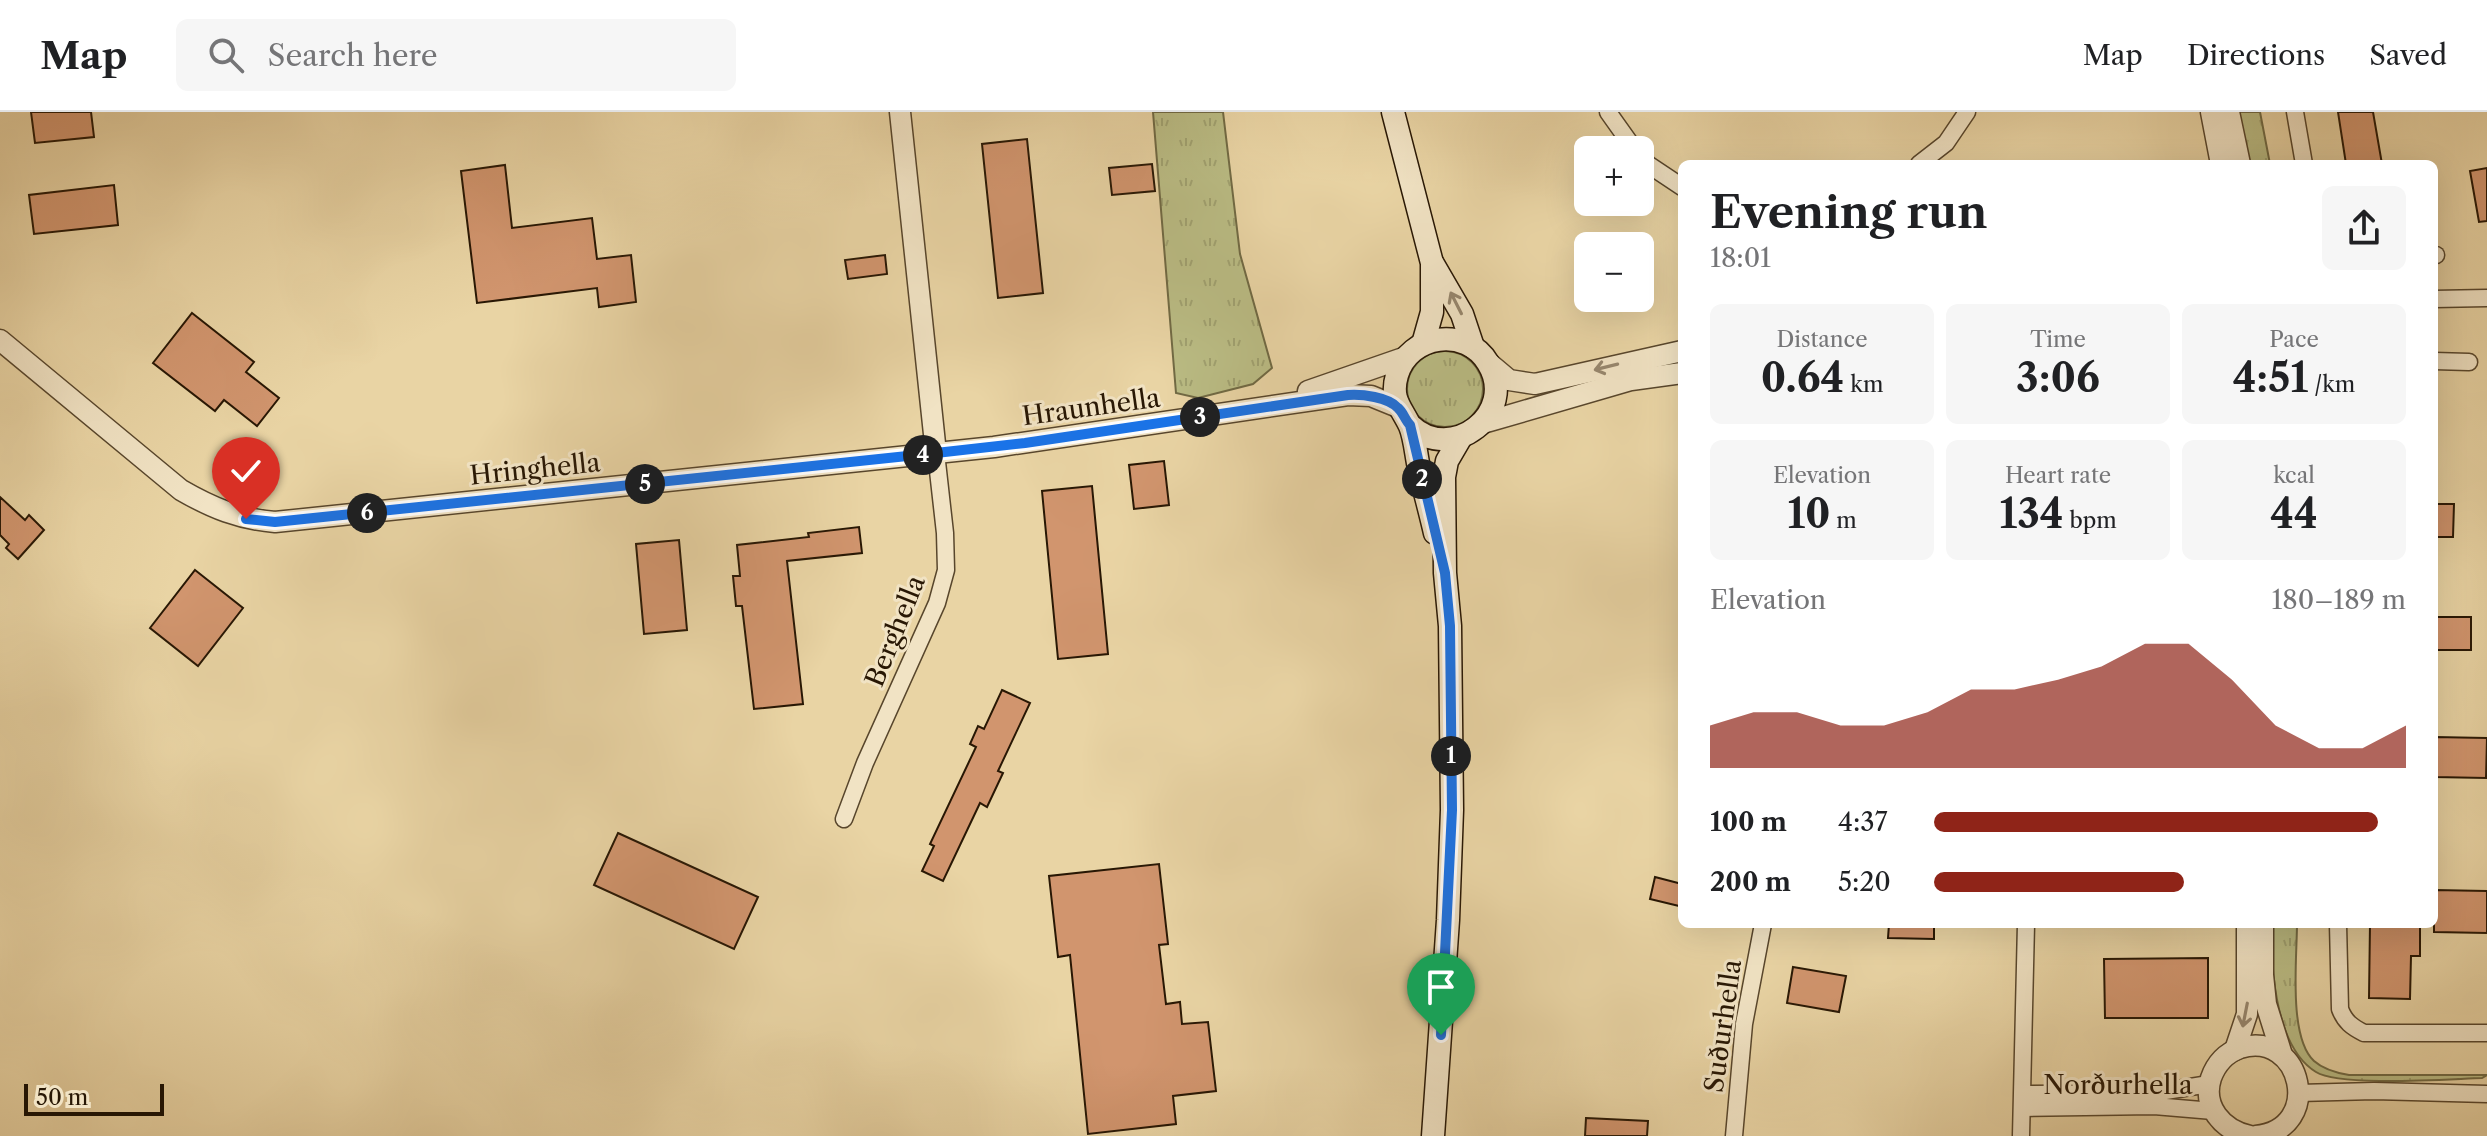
<!DOCTYPE html>
<meta charset="utf-8">
<style>
:root{--surface:#fff;--page:#f6f6f6;--text:#202124;--muted:#757577;--line:#e0e0e0;--accent:#8f2418}
body{margin:0;font-family:"Libre Caslon Text",serif;background:var(--page);color:var(--text);height:100vh;display:flex;flex-direction:column;font-size:30px;white-space:nowrap}
*{box-sizing:border-box;margin:0}
p{font-size:26px;color:var(--muted)}
.icon{flex:none;width:44px;height:44px;fill:none;stroke:currentColor;stroke-width:2;stroke-linecap:round;stroke-linejoin:round}
.map{position:relative;flex:1;overflow:hidden}
.side{position:absolute;left:1678px;top:48px;width:760px;height:768px;display:flex;flex-direction:column;background:var(--surface);border-radius:12px;box-shadow:0 8px 32px #0002}
.side>*{flex:none}
.controls{position:absolute;left:1574px;top:24px;display:grid;gap:16px}
.controls a{display:grid;place-items:center;width:80px;height:80px;border-radius:12px;background:var(--surface);box-shadow:0 8px 32px #0002;font-size:40px}
.scale{position:absolute;left:24px;bottom:20px;width:140px;box-sizing:border-box;padding-left:8px;border:4px solid #281704;border-top:0;font-size:22px;line-height:28px;white-space:nowrap;color:#281704;-webkit-text-stroke:6px #f1e3c4;paint-order:stroke}
.pin{position:absolute;display:grid;place-items:center;width:68px;height:68px;color:#fff;margin:-82px -34px;border-radius:50% 50% 50% 0;rotate:-45deg;box-shadow:0 0 8px #0007}
.pin .icon{rotate:45deg}
.km{position:absolute;width:40px;height:40px;margin:-20px;border-radius:50%;background:#222;color:#fff;font-size:22px;line-height:40px;text-align:center}
.round{display:grid;place-items:center;flex:none;width:84px;height:84px;border-radius:12px;background:var(--page)}
.overview{display:flex;align-items:center;justify-content:space-between;height:136px;padding:0 32px}
h1{font-size:44px;font-weight:700;line-height:60px}
.stats{display:grid;grid-template-columns:repeat(3,1fr);gap:12px;height:136px;padding:8px 32px}
.stats div{display:grid;align-content:center;border-radius:12px;background:var(--page);text-align:center}
.stats b{font-size:40px;font-weight:700}
.stats small{font-size:22px;font-weight:400}
.stats p{font-size:22px}
.chart{height:224px;padding:16px 32px}
.chart p{display:flex;justify-content:space-between}
.chart svg{width:100%;height:144px;margin-top:8px;fill:var(--accent);opacity:.7}
ul{padding:0 32px;list-style:none;font-size:26px}
li{display:grid;grid-template-columns:128px 96px 1fr;align-items:center;height:60px}
li i{height:20px;border-radius:10px;background:var(--accent)}
header{display:flex;align-items:center;gap:48px;box-sizing:border-box;height:112px;padding:0 40px;background:var(--surface);border-bottom:2px solid var(--line)}
header strong{font-size:38px}
nav{display:flex;gap:44px;margin-inline-start:auto;font-size:28px}
.search{width:560px;height:72px;background:var(--page);display:flex;align-items:center;gap:20px;box-sizing:border-box;padding:0 28px;border-radius:12px;color:var(--muted);font-size:30px}
.map>svg:first-child{display:block}
.grass{fill:url(#grass-tufts);stroke:#716a44;stroke-width:2}
.building{fill:#d1956e;stroke:#281704;stroke-width:2}
.lines{fill:none;stroke-linecap:round;stroke-linejoin:round}
.minor-casing{stroke:#58462c;stroke-width:19}
.tertiary-casing{stroke:#58462c;stroke-width:23}
.secondary-casing{stroke:#281704;stroke-width:25}
.minor{stroke:#f1e3c4;stroke-width:16}
.tertiary{stroke:#f1e3c4;stroke-width:20}
.secondary{stroke:#f1e3c4;stroke-width:22}
.oneway{stroke:#97876e}
.route-casing{stroke:#fff;stroke-width:16}
.route{stroke:#1a73e8;stroke-width:10}
.labels{text-anchor:middle;stroke-width:6;stroke-linejoin:round;paint-order:stroke}
.street-label{font-size:26px;fill:#281704;stroke:#f1e3c4}
</style>
<header>
<strong>Map</strong>
<div class="search"><svg class="icon" aria-label="search" viewBox="0 0 24 24"><circle cx="10" cy="10" r="6"/><path d="M15 15l6 6"/></svg>Search here</div>
<nav><a>Map</a><a>Directions</a><a>Saved</a></nav>
</header>
<div class="map">
<svg width="2487" height="1024" viewBox="0 0 2487 1024">
<defs>
<pattern id="grass-tufts" width="24" height="20" patternUnits="userSpaceOnUse" patternTransform="scale(2)"><rect width="24" height="20" fill="#babc84"/><path d="M3 7l-1-3M5 7V3M7 7l1-3M15 17l-1-3M17 17v-4M19 17l1-3" fill="none" stroke="#a0a170"/></pattern>
</defs>
<rect width="100%" height="100%" fill="#e9d4a4"/>
<filter id="stains"><feTurbulence type="fractalNoise" baseFrequency=".0025" numOctaves="4"/><feColorMatrix values="0 0 0 0 .2 0 0 0 0 .09 0 0 0 0 .02 0 0 0 .5 -.17"/></filter>
<radialGradient id="worn" r=".72"><stop offset=".6" stop-color="#630" stop-opacity="0"/><stop offset="1" stop-color="#630" stop-opacity=".3"/></radialGradient>
<g class="grass">
<path d="M1153 0H1223L1240 142 1272 256 1253 272 1198 286 1176 281Z"/>
<path d="M2233 0H2260L2270 52H2243Z"/>
<circle cx="1445" cy="277" r="38"/>
<path d="M2271 812H2297C2297 845 2288 925 2314 949 2323 957 2337 961 2349 963H2487L2482 966C2448 967 2340 975 2316 960 2275 935 2271 854 2271 812Z"/>
</g>
<g class="building">
<path d="M31 0H91L94 25 35 31Z"/>
<path d="M2338 0H2373L2382 52H2346Z"/>
<path d="M1027 27 1043 181 998 186 982 32Z"/>
<path d="M1152 52 1155 79 1112 83 1109 56Z"/>
<path d="M505 53 512 116 592 106 597 147 631 143 636 190 599 195 597 176 477 191 461 59Z"/>
<path d="M2487 56V109L2479 110 2470 59Z"/>
<path d="M114 73 118 113 34 122 29 83Z"/>
<path d="M885 143 887 162 848 167 845 148Z"/>
<path d="M192 201 254 250 246 260 279 286 257 314 224 288 215 299 153 251Z"/>
<path d="M1164 349 1169 393 1134 397 1129 353Z"/>
<path d="M1092 374 1108 542 1058 547 1042 379Z"/>
<path d="M0 385 25 408 29 403 44 418 18 447 6 436 9 432 0 423Z"/>
<path d="M2434 392H2454L2453 425H2434Z"/>
<path d="M859 415 862 441 787 449 803 592 754 597 742 494H736L733 464H740L737 433 809 425 808 421Z"/>
<path d="M679 428 687 518 644 522 636 432Z"/>
<path d="M195 458 243 496 198 554 150 516Z"/>
<rect x="2434" y="505" width="37" height="33"/>
<path d="M1002 578 1030 591 998 659 1003 661 987 695 980 691 943 769 922 759 934 734 930 732 976 635 970 632 978 614 984 617Z"/>
<path d="M2434 625 2487 626 2486 666 2434 665Z"/>
<path d="M618 721 758 785 734 837 594 773Z"/>
<path d="M1159 752 1168 832 1159 833 1166 892 1180 890 1182 912 1208 910 1216 979 1173 984 1176 1012 1088 1022 1070 843 1058 845 1049 764Z"/>
<path d="M1655 765 1682 772 1679 794 1650 787Z"/>
<path d="M2434 778 2487 779V821L2434 820Z"/>
<path d="M1889 812H1934V827L1888 826Z"/>
<path d="M2370 812H2420V844H2411L2410 887 2369 886Z"/>
<path d="M2208 846V906H2105L2104 847Z"/>
<path d="M1793 855 1846 864 1839 900 1787 891Z"/>
<path d="M1586 1006 1648 1009 1647 1024H1585Z"/>
</g>
<g class="lines">
<defs>
<g id="minor">
<path d="M1608 0 1635 38"/>
<path d="M2295 0 2304 52"/>
<path d="M1640 43 1649 53 1682 75"/>
<path d="M1919 52 1946 31 1967 0"/>
<path d="M2434 143H2436"/>
<path d="M2434 187 2487 186"/>
<path d="M2434 249 2469 250"/>
<path d="M844 707 865 651 937 491 946 458 945 421 936 341"/>
<path d="M2338 812 2340 897C2345 910 2352 915 2364 921H2487"/>
<path d="M2299 981 2374 979 2487 982"/>
<path d="M2023 982 2153 981 2209 972"/>
<path d="M2023 996 2154 994 2213 999"/>
<path d="M1734 1024 1744 912 1763 812"/>
<path d="M2021 1024 2026 812"/>
</g>
<g id="tertiary">
<path d="M900 0 936 341"/>
<path d="M2211 0 2221 52"/>
<path d="M2229 0 2240 52"/>
<path d="M0 228 181 378C212 396 239 407 275 410L994 335 1348 283 1371 284 1398 295"/>
<path d="M1490 252 1509 268 1535 272 1682 239"/>
<path d="M1308 279 1406 245"/>
<path d="M1483 311 1631 268 1682 261"/>
<path d="M2263 812V863L2266 892 2282 943"/>
<path d="M2235 938 2247 902V812"/>
<path d="M2250 1024C2222 1018 2202 994 2211 966 2216 952 2226 941 2240 936 2302 917 2325 1017 2256 1024"/>
</g>
<g id="secondary">
<path d="M1393 0 1432 151V200L1423 232"/>
<path d="M1433 152 1462 202 1473 235"/>
<path d="M1410 313C1451 353 1519 301 1488 251 1466 214 1409 222 1397 263 1390 287 1401 295 1410 314 1415 326 1416 343 1419 356 1424 378 1430 399 1435 421"/>
<path d="M1433 1024 1448 808 1452 698 1450 514 1445 461 1444 365 1447 349 1461 325"/>
</g>
</defs>
<use href="#minor" class="minor-casing"/>
<use href="#tertiary" class="tertiary-casing"/>
<use href="#secondary" class="secondary-casing"/>
<use href="#minor" class="minor"/>
<use href="#tertiary" class="tertiary"/>
<use href="#secondary" class="secondary"/>
</g>
<defs><path id="oneway-shaft" d="M-6 0H5M1.5-3L5.5 0L1.5 3" fill="none" stroke-width="1.6" stroke-linecap="round" stroke-linejoin="round" transform="scale(2)"/></defs>
<g class="oneway">
<use href="#oneway-shaft" transform="translate(1456 191) rotate(-117)"/>
<use href="#oneway-shaft" transform="translate(1606 255) rotate(166)"/>
<use href="#oneway-shaft" transform="translate(2245 903) rotate(101)"/>
</g>
<g class="lines">
<defs>
<path id="route" d="M246 407 275 410 936 341 1025 331 1348 283C1362 282 1388 285 1398 296 1403 300 1405 308 1410 313L1445 461 1450 514 1452 698 1441 923"/>
</defs>
<use href="#route" class="route-casing"/>
<use href="#route" class="route"/>
</g>
<g class="labels">
<g class="street-label">
<text transform="translate(1091 295) rotate(-8)" y="9">Hraunhella</text>
<text transform="translate(535 357) rotate(-6)" y="9">Hringhella</text>
<text transform="translate(895 519) rotate(-68)" y="9">Berghella</text>
<text transform="translate(1723 914) rotate(-82)" y="9">Suðurhella</text>
<text x="2118" y="982">Norðurhella</text>
</g>
</g>
<rect width="100%" height="100%" filter="url(#stains)"/>
<rect width="100%" height="100%" fill="url(#worn)"/>
</svg>
<div class="controls">
<a>+</a>
<a>−</a>
</div>
<div class="scale">50 m</div>
<div class="pin" style="left:1441px;top:923px;background:#1e9e55"><svg class="icon" aria-label="arrive" viewBox="0 0 24 24"><path d="M6 21V4h12l-3 4 3 4H6"/></svg></div>
<div class="pin" style="left:246px;top:407px;background:#d93025"><svg class="icon" aria-label="check" viewBox="0 0 24 24"><path d="M5 12l5 5 9-10"/></svg></div>
<b class="km" style="left:1451px;top:644px">1</b>
<b class="km" style="left:1422px;top:367px">2</b>
<b class="km" style="left:1200px;top:305px">3</b>
<b class="km" style="left:923px;top:343px">4</b>
<b class="km" style="left:645px;top:372px">5</b>
<b class="km" style="left:367px;top:401px">6</b>
<section class="side">
<div class="overview"><div><h1>Evening run</h1><p>18:01</p></div><a class="round"><svg class="icon" aria-label="share" viewBox="0 0 24 24"><path d="M12 15V3M7 8l5-5 5 5M5 13v7h14v-7"/></svg></a></div>
<div class="stats">
<div><p>Distance</p><b>0.64<small> km</small></b></div>
<div><p>Time</p><b>3:06</b></div>
<div><p>Pace</p><b>4:51<small> /km</small></b></div>
</div>
<div class="stats">
<div><p>Elevation</p><b>10<small> m</small></b></div>
<div><p>Heart rate</p><b>134<small> bpm</small></b></div>
<div><p>kcal</p><b>44</b></div>
</div>
<div class="chart"><p><span>Elevation</span>180–189 m</p>
<svg viewBox="0 0 160 44" preserveAspectRatio="none"><path d="M0 44V31L10 27L20 27L30 31L40 31L50 27L60 20L70 20L80 17L90 13L100 6L110 6L120 17L130 31L140 38L150 38L160 31V44z"/></svg>
</div>
<ul>
<li><b>100 m</b>4:37<i style="width:94%"></i></li>
<li><b>200 m</b>5:20<i style="width:53%"></i></li>
</ul>
</section>
</div>
